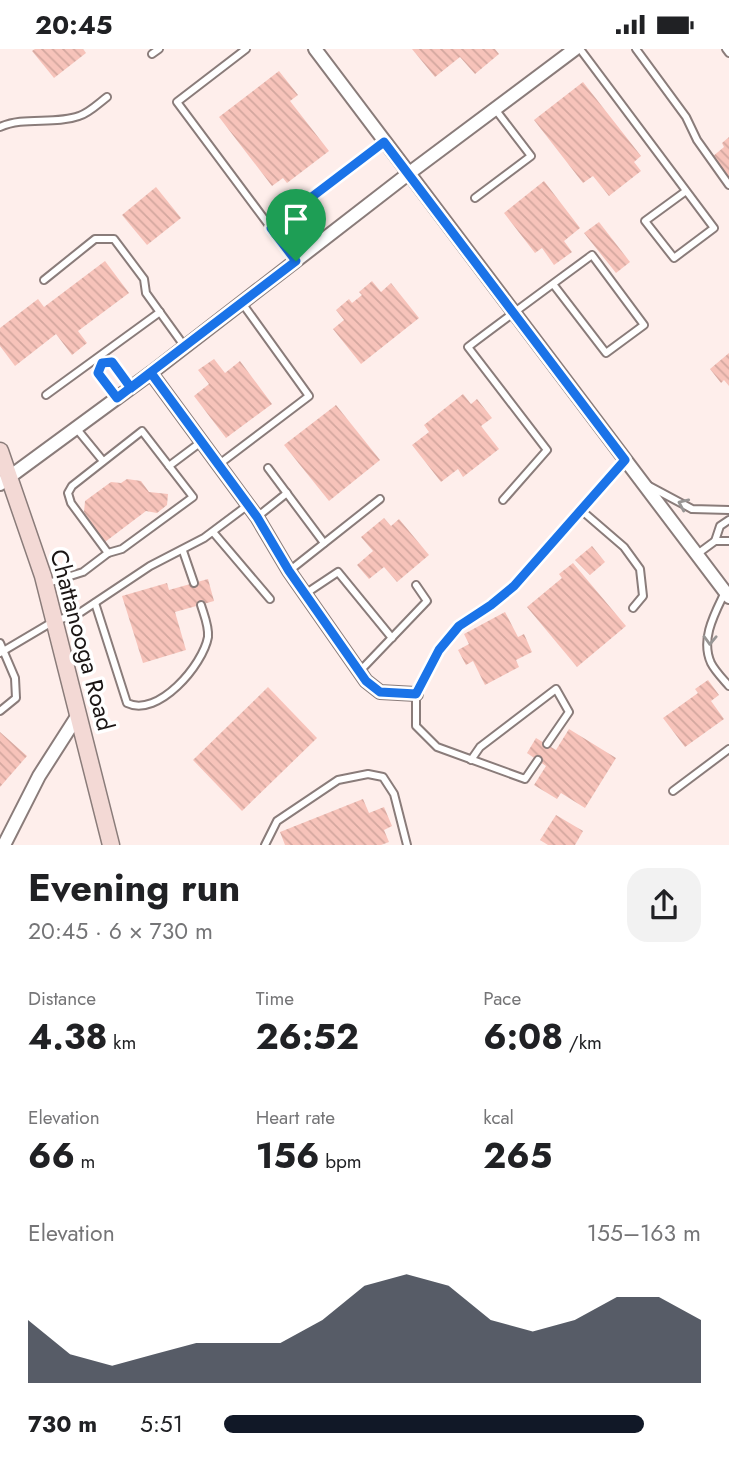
<!DOCTYPE html>
<meta charset="utf-8">
<style>
:root{--surface:#fff;--page:#f2f2f2;--text:#202124;--muted:#757577;--accent:#111827}
body{margin:0;font-family:Jost,sans-serif;background:var(--page);color:var(--text);height:100vh;display:flex;flex-direction:column;font-size:26px;white-space:nowrap}
*{box-sizing:border-box;margin:0}
p{font-size:23px;color:var(--muted)}
.icon{flex:none;width:38px;height:38px;fill:none;stroke:currentColor;stroke-width:2;stroke-linecap:round;stroke-linejoin:round}
.map{position:relative;height:796px;overflow:hidden}
.drawer{display:flex;flex-direction:column;background:var(--surface);flex:1}
.drawer>*{flex:none}
.pin{position:absolute;display:grid;place-items:center;width:60px;height:60px;color:#fff;margin:-72px -30px;border-radius:50% 50% 50% 0;rotate:-45deg;box-shadow:0 0 7px #0007}
.pin .icon{rotate:45deg}
.round{display:grid;place-items:center;flex:none;width:74px;height:74px;border-radius:21px;background:var(--page)}
.head{display:flex;align-items:center;justify-content:space-between;height:119px;padding:0 28px}
h1{font-size:38px;font-weight:700;line-height:52px}
.metrics{display:grid;grid-template-columns:repeat(3,1fr);gap:10px;height:119px;padding:7px 28px}
.metrics div{display:grid;align-content:center}
.metrics b{font-size:35px;font-weight:700}
.metrics small{font-size:19px;font-weight:400}
.metrics p{font-size:19px}
.chart{height:196px;padding:14px 28px}
.chart p{display:flex;justify-content:space-between}
.chart svg{width:100%;height:126px;margin-top:7px;fill:var(--accent);opacity:.7}
ul{padding:0 28px;list-style:none;font-size:23px}
li{display:grid;grid-template-columns:112px 84px 1fr;align-items:center;height:52px}
li i{height:18px;border-radius:9px;background:var(--accent)}
.status{display:flex;justify-content:space-between;align-items:center;height:49px;padding:0 35px;background:var(--surface);direction:ltr}
.status svg{height:19px;fill:currentColor}
.map>svg:first-child{display:block}
.building{fill:url(#building-back-hatch)}
.lines{fill:none;stroke-linecap:round;stroke-linejoin:round}
.lane-casing{stroke:#8a7c7a;stroke-width:10}
.street-casing{stroke:#8a7c7a;stroke-width:16}
.secondary-casing{stroke:#8a7c7a;stroke-width:19}
.lane{stroke:#fff;stroke-width:6}
.street{stroke:#fff;stroke-width:12}
.secondary{stroke:#f3d9d5;stroke-width:16}
.oneway{stroke:#989695}
.route-casing{stroke:#fff;stroke-width:14}
.route{stroke:#1a73e8;stroke-width:9}
.labels{text-anchor:middle;stroke-width:7;stroke-linejoin:round;paint-order:stroke}
.street-label{font-size:24px;fill:#1a1514;stroke:#fff}
</style>
<div class="status"><b>20:45</b><svg viewBox="0 0 49 12"><path d="M0 12V9h3v3zM5 12V6h3v6zM10 12V3h3v9zM15 12V0h3v12zM26 1h20v11H26zM47 4h2v5h-2z"/></svg></div>
<div class="map">
<svg width="729" height="796" viewBox="0 0 729 796">
<defs>
<pattern id="building-back-hatch" width="6" height="6" patternUnits="userSpaceOnUse" patternTransform="scale(1.75)"><rect width="6" height="6" fill="#f7c3ba"/><path d="M-1 5l2 2M0 0l6 6M5-1l2 2" fill="none" stroke="#d3a79f"/></pattern>
</defs>
<rect width="100%" height="100%" fill="#feeeeb"/>
<g class="building">
<path d="M35 0H83L86 4 54 29 32 2Z"/>
<path d="M412 0H495L499 5 475 25 460 8 435 28Z"/>
<path d="M279 22 298 46 290 52 329 102 287 134 283 129 272 137 219 68Z"/>
<path d="M583 33 641 107 634 113 641 122 609 147 593 127 583 134 534 71Z"/>
<path d="M729 88V128L712 108 724 98 722 94Z"/>
<path d="M544 132 580 179 564 192 572 203 554 216 542 199 535 204 504 164Z"/>
<path d="M156 138 181 169 147 196 122 166Z"/>
<path d="M599 173 630 213 616 224 584 184Z"/>
<path d="M105 212 129 244 78 282 87 294 72 306 56 285 15 317 0 297V279L38 250 44 258Z"/>
<path d="M372 232 381 243 391 234 419 269 361 315 333 280 344 271 336 261 349 250 352 254 362 246 359 243Z"/>
<path d="M729 304V337L724 331 721 334 710 320Z"/>
<path d="M214 310 225 324 240 312 272 355 226 389 194 347 209 335 198 321Z"/>
<path d="M463 345 471 355 477 350 492 369 481 377 499 400 463 428 458 420 441 433 412 396 429 383 424 376Z"/>
<path d="M336 356 380 411 329 452 284 396Z"/>
<path d="M127 430 141 432 149 443 168 445 167 456 157 464 146 462 105 493 84 463 85 452 111 433 121 434Z"/>
<path d="M384 469 391 477 399 470 429 506 397 533 384 518 369 530 357 516 373 502 361 488Z"/>
<path d="M592 497 605 513 590 526 575 511Z"/>
<path d="M573 514 626 577 577 618 527 558 562 529 559 525Z"/>
<path d="M208 530 214 552 175 563 186 601 143 614 122 547 167 534 169 541Z"/>
<path d="M505 563 518 588 524 585 532 603 516 611 519 618 485 636 473 612 466 616 458 601 469 595 464 585Z"/>
<path d="M708 631 719 646 711 652 724 670 685 698 663 669 698 644 695 640Z"/>
<path d="M268 638 317 689 242 762 193 711Z"/>
<path d="M569 680 616 709 585 759 561 744 557 750 534 736 546 717 527 704 536 689 556 701Z"/>
<path d="M0 683 27 707 0 738Z"/>
<path d="M363 750 369 764 384 758 392 777 384 781 389 793 381 796H285L280 783Z"/>
<path d="M556 766 583 782 575 796H548L540 791Z"/>
</g>
<g class="lines">
<defs>
<g id="lane">
<path d="M246 0 177 53 271 179 384 93"/>
<path d="M580 0 714 179 674 209 645 172 686 142"/>
<path d="M636 0 686 68 697 91 729 136"/>
<path d="M726 0 729 4"/>
<path d="M152 5 159 0"/>
<path d="M0 78C24 67 54 76 79 67 89 64 99 54 107 48"/>
<path d="M475 149 531 107 495 60"/>
<path d="M271 179 296 212"/>
<path d="M44 231 95 190H114L144 230 146 244 185 298"/>
<path d="M101 314 112 313 131 339"/>
<path d="M101 314 98 324 116 349"/>
<path d="M46 346 160 263"/>
<path d="M76 379 103 412"/>
<path d="M218 416 309 347 242 254"/>
<path d="M268 419 324 494"/>
<path d="M649 437 692 460 729 461"/>
<path d="M503 451 547 401 468 298C509 267 550 237 592 206L644 276 606 304 553 235"/>
<path d="M581 461 624 498 640 520 643 547 633 559"/>
<path d="M257 468 287 444"/>
<path d="M213 483 270 550"/>
<path d="M715 492 720 477 729 471"/>
<path d="M183 502 194 534"/>
<path d="M108 504 122 500 193 448 169 417"/>
<path d="M696 506 715 492H729"/>
<path d="M289 522 380 450"/>
<path d="M45 535 83 523 108 504 71 454 68 444 72 437 142 382 169 417 201 393"/>
<path d="M725 543C715 564 700 590 711 614 715 622 723 630 729 637"/>
<path d="M305 545 338 523 392 589"/>
<path d="M95 554 127 654C158 669 203 616 208 588 209 577 204 566 201 556"/>
<path d="M0 594 15 629 16 649 0 662"/>
<path d="M0 604 54 572 78 565 150 517 204 489 248 456"/>
<path d="M359 623 427 552 416 536"/>
<path d="M471 711 480 698 556 640 569 663 547 695"/>
<path d="M538 711 525 730 437 698 416 677V645L439 601 459 577 491 556 514 537 625 411"/>
<path d="M673 742 729 700"/>
<path d="M265 796 277 772 338 731 368 725 383 728 394 745 407 796"/>
</g>
<g id="street">
<path d="M315 0 729 548"/>
<path d="M151 324 257 468 289 522 366 632 380 643 416 645"/>
<path d="M0 435 151 324 408 125 575 0"/>
<path d="M4 796 39 727 78 666"/>
</g>
<path id="secondary" d="M0 402 43 527 111 796"/>
</defs>
<use href="#lane" class="lane-casing"/>
<use href="#street" class="street-casing"/>
<use href="#secondary" class="secondary-casing"/>
<use href="#lane" class="lane"/>
<use href="#street" class="street"/>
<use href="#secondary" class="secondary"/>
</g>
<defs><path id="oneway-chevron" d="M-2-3.5L2.5 0L-2 3.5" fill="none" stroke-width="1.6" stroke-linecap="round" stroke-linejoin="round" transform="scale(1.75)"/></defs>
<g class="oneway">
<use href="#oneway-chevron" transform="translate(683 455) rotate(-156)"/>
<use href="#oneway-chevron" transform="translate(710 591) rotate(92)"/>
</g>
<g class="lines">
<defs>
<path id="route" d="M296 212 117 349 98 324 102 314 112 313 131 339 151 324 257 468 289 522 366 632 380 643 416 645 439 601 459 577 491 556 514 537 625 411 384 93 271 179 296 212"/>
</defs>
<use href="#route" class="route-casing"/>
<use href="#route" class="route"/>
</g>
<g class="labels">
<g class="street-label">
<text transform="translate(82 591) rotate(75)" y="8">Chattanooga Road</text>
</g>
</g>
</svg>
<div class="pin" style="left:296px;top:212px;background:#1e9e55"><svg class="icon" aria-label="arrive" viewBox="0 0 24 24"><path d="M6 21V4h12l-3 4 3 4H6"/></svg></div>
</div>
<section class="drawer">
<div class="head"><div><h1>Evening run</h1><p>20:45 · 6 × 730 m</p></div><a class="round"><svg class="icon" aria-label="share" viewBox="0 0 24 24"><path d="M12 15V3M7 8l5-5 5 5M5 13v7h14v-7"/></svg></a></div>
<div class="metrics">
<div><p>Distance</p><b>4.38<small> km</small></b></div>
<div><p>Time</p><b>26:52</b></div>
<div><p>Pace</p><b>6:08<small> /km</small></b></div>
</div>
<div class="metrics">
<div><p>Elevation</p><b>66<small> m</small></b></div>
<div><p>Heart rate</p><b>156<small> bpm</small></b></div>
<div><p>kcal</p><b>265</b></div>
</div>
<div class="chart"><p><span>Elevation</span>155–163 m</p>
<svg viewBox="0 0 160 44" preserveAspectRatio="none"><path d="M0 44V22L10 34L20 38L30 34L40 30L50 30L60 30L70 22L80 10L90 6L100 10L110 22L120 26L130 22L140 14L150 14L160 22V44z"/></svg>
</div>
<ul>
<li><b>730 m</b>5:51<i style="width:88%"></i></li>
</ul>
</section>
